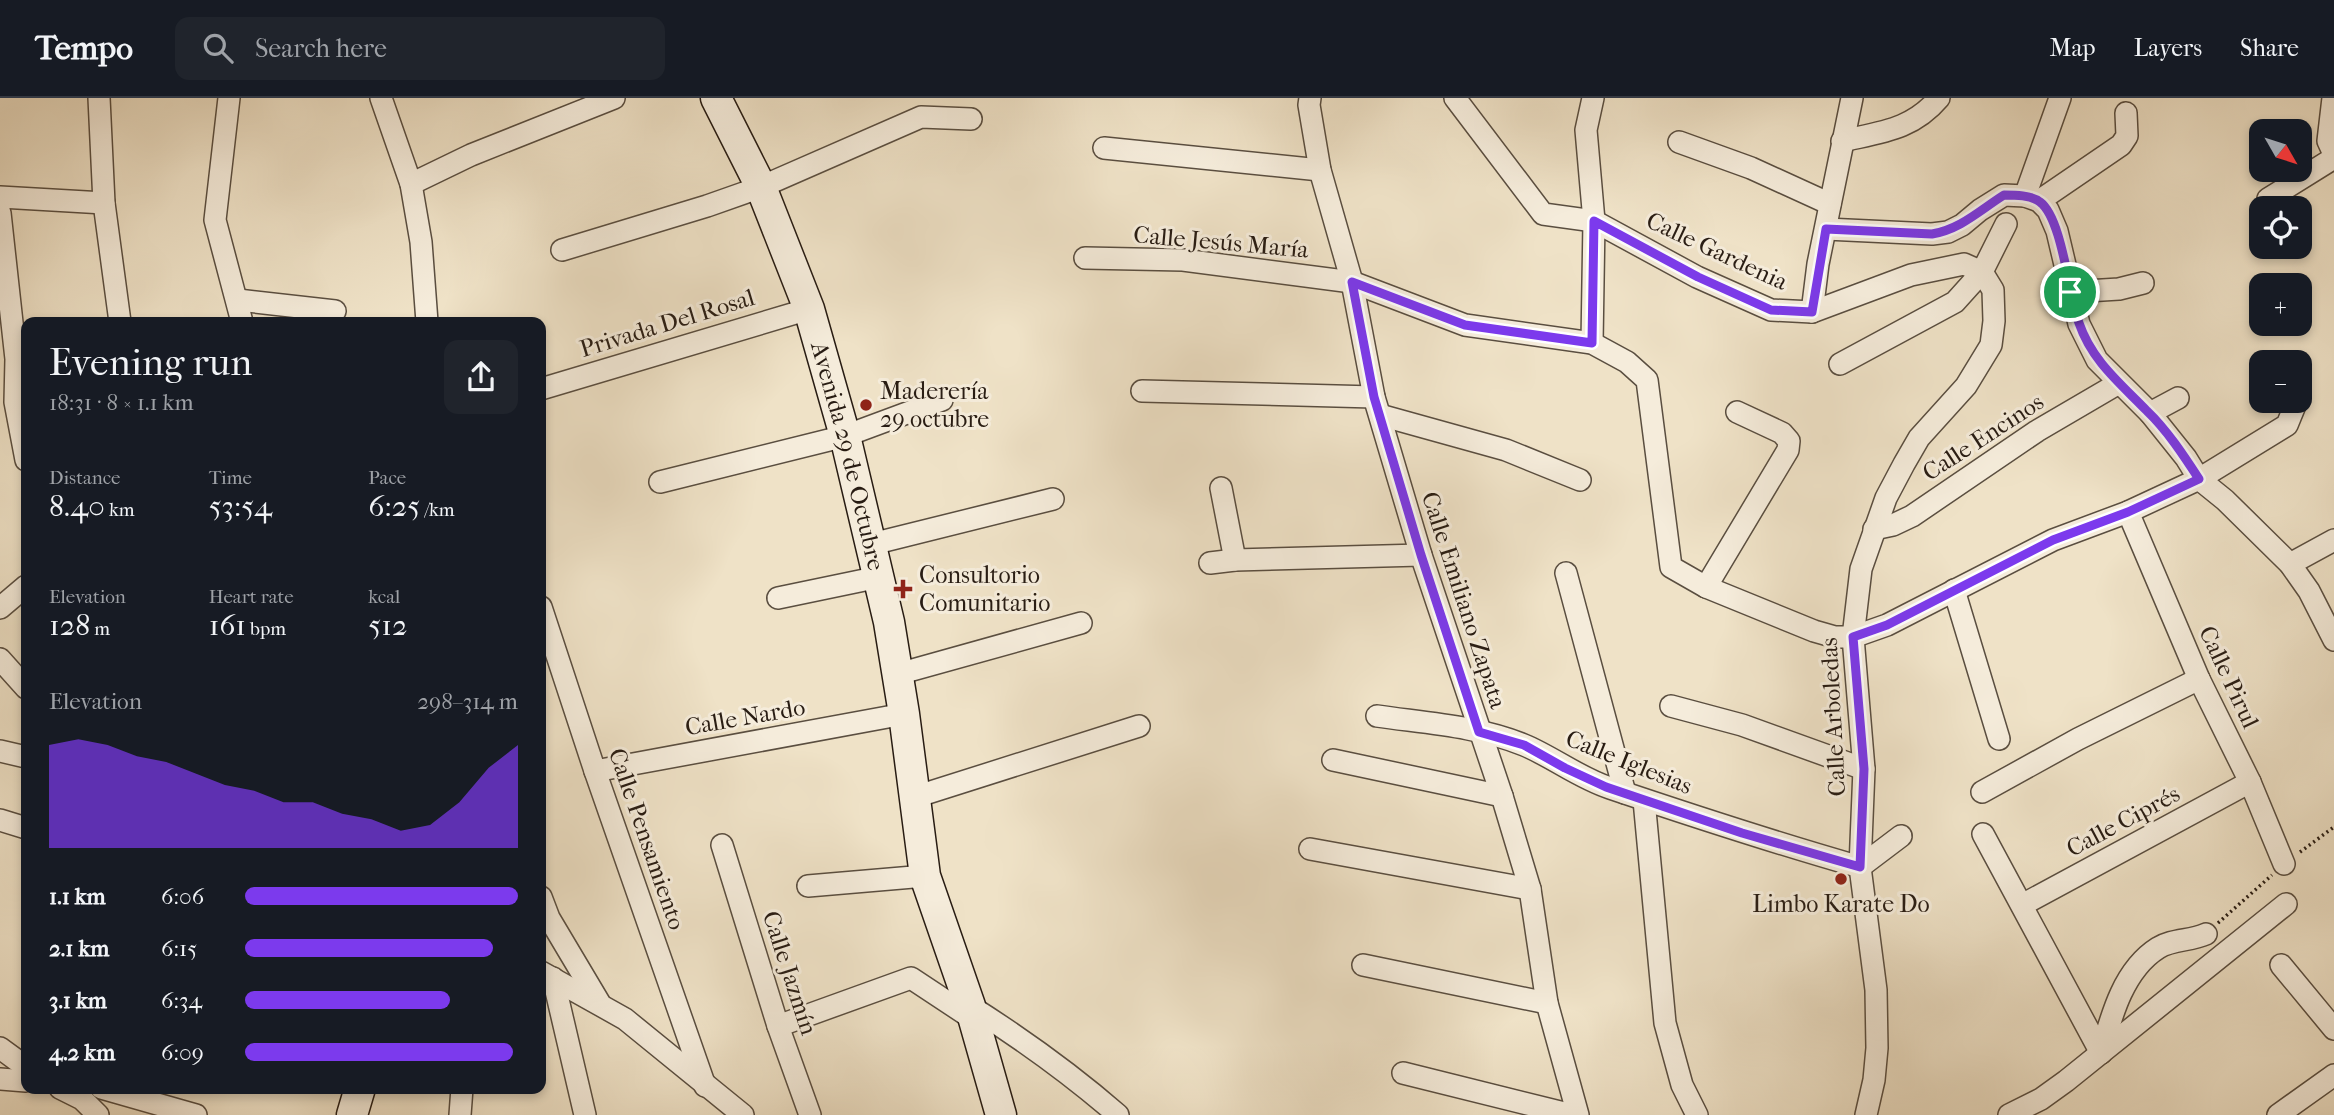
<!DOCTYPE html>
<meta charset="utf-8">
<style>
:root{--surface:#171b24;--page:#20242c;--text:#f1f3f6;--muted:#9ea1a6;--line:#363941;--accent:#7c3aed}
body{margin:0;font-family:"IM FELL French Canon",serif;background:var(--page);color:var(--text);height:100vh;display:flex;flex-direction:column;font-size:26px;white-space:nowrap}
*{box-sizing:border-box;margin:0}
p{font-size:23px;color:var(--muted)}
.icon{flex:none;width:38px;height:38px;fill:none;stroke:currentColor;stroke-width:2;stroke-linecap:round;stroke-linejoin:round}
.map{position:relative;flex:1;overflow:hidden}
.details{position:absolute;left:21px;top:219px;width:525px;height:777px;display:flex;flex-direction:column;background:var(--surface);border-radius:14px;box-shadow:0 4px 10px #0003}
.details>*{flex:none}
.needle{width:46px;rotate:129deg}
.controls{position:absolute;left:2249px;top:21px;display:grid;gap:14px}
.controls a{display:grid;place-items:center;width:63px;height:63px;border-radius:14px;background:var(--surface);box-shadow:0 4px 10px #0003;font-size:35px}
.pin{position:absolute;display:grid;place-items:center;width:60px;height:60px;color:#fff;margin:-30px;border:4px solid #fff;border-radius:50%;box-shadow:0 2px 7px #0007}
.round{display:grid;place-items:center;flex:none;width:74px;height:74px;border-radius:14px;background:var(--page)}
.head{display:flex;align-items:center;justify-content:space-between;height:119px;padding:0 28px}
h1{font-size:38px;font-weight:600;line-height:52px}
.metrics{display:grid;grid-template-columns:repeat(3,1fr);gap:10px;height:119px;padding:7px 28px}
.metrics div{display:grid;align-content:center}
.metrics b{font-size:30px;font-weight:600}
.metrics small{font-size:19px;font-weight:400}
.metrics p{font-size:19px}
.chart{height:196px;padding:14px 28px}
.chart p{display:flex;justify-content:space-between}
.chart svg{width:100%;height:126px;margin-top:7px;fill:var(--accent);opacity:.7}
ul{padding:0 28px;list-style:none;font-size:23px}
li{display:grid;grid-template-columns:112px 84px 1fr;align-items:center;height:52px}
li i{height:18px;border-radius:9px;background:var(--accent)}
header{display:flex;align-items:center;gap:42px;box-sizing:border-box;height:98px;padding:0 35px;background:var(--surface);border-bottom:2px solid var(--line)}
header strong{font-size:33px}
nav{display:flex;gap:38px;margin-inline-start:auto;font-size:24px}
.search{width:490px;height:63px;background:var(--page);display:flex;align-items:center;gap:18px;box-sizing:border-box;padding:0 24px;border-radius:14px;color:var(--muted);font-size:26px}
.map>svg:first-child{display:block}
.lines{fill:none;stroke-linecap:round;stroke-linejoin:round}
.street-casing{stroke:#5a4e40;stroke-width:24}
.secondary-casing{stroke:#281c13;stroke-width:33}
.path{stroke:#281c13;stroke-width:3.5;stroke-dasharray:2 3.5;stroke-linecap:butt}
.street{stroke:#f5ecdb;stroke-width:21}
.secondary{stroke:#f5ecdb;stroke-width:30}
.route-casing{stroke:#fff;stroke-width:14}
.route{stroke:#7c3aed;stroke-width:9}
.poi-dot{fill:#8f2418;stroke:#f5ecdb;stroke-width:2.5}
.labels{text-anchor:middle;stroke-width:6;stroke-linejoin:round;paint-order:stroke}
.street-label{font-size:24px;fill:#281c13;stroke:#f5ecdb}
.poi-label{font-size:24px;fill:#281c13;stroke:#f5ecdb;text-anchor:start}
</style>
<header>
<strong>Tempo</strong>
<div class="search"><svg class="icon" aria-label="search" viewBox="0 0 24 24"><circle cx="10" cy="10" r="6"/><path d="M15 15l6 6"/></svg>Search here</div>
<nav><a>Map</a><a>Layers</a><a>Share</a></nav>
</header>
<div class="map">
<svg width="2334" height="1017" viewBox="0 0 2334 1017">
<rect width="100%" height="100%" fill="#efe2c7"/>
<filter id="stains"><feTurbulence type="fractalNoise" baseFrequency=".00286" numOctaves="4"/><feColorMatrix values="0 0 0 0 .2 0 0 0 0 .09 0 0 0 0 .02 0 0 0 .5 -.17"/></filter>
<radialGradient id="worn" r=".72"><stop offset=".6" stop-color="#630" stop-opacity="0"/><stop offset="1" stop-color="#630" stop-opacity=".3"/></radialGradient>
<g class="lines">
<defs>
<g id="street">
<path d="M99 0 104 105 120 224"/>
<path d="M229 0 215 122 242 224"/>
<path d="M381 0 411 86 421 144 427 224"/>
<path d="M1310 0 1309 7 1320 72 1352 184 1374 299 1421 457 1502 698 1530 791 1547 905 1578 1017"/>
<path d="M1455 0 1543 116 1594 123 1697 179 1771 212 1812 214 1911 177 1964 166 1982 174 1993 192 1994 223 1991 247 1966 288 1919 340 1904 366 1886 400 1861 471 1853 539 1864 671 1860 769 1876 892 1877 950 1874 982 1866 1017"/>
<path d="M2333 0 2328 43 2334 56"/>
<path d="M1842 43C1881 34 1912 32 1939 0"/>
<path d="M1679 44 1751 70 1830 106"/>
<path d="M1104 50 1320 72"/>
<path d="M411 86 471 57 614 0"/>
<path d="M2025 98 2060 0"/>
<path d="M0 99 104 105"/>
<path d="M2268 101 2334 60"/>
<path d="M2039 103 2121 47 2127 38 2126 15"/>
<path d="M0 115 16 261 15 304 26 362"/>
<path d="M1826 131 1932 136 1948 134 1962 127 1980 112 2004 97 2025 98 2039 103 2048 112 2057 133 2079 226 2097 262 2150 315 2186 360 2199 381 2225 402 2290 466 2309 493 2334 542"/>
<path d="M562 152 707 108 761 89 921 19 971 21"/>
<path d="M1085 160 1183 162 1352 184 1465 227 1592 245 1627 264 1647 282 1671 469 1706 489 1814 533 1835 539H1853L1887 527 2053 442 2128 414 2199 381 2287 327 2296 305"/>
<path d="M2070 194 2119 191 2143 185"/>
<path d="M238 202 335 213"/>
<path d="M1812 214 1818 166 1852 0"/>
<path d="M1592 245 1594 123 1586 32 1593 0"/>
<path d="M1840 266 1955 204 1982 174 2006 126"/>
<path d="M541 291 809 211"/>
<path d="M1142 293 1374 299"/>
<path d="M2150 315 2178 300"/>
<path d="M1380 317 1506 352 1580 382"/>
<path d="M660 384 845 338 942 302"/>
<path d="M1221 390 1235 462"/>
<path d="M2128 414 2199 581 2250 684 2284 766"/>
<path d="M1874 431 1893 427 1912 418 2037 333 2119 285"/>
<path d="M872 446 1053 401"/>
<path d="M1210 465 1235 462 1421 457"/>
<path d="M2290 466 2334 442"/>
<path d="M1566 475 1625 695"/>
<path d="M1706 489 1788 352 1789 343 1782 335 1737 314"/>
<path d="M1954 492 1999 641"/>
<path d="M778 500 879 479"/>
<path d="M541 509 595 673 705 988"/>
<path d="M0 510 26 488"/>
<path d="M0 561 26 590"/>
<path d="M898 576 1081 525"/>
<path d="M1671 608 1742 627 1864 671"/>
<path d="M1377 618C1425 625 1478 628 1524 647 1553 659 1579 680 1610 690 1693 718 1776 745 1860 769"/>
<path d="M0 653 26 659"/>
<path d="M1333 662 1502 698"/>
<path d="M595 673 904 616"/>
<path d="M1982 694 2078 641 2199 581"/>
<path d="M915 699 1139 628"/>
<path d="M1644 702 1665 925 1682 987 1697 1017"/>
<path d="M0 722 26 730"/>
<path d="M1983 736 2101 955"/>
<path d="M722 747 778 928 810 1017"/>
<path d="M1310 751 1530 791"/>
<path d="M1860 769 1901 738"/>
<path d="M808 788 925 778"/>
<path d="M541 799 549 820 599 904"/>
<path d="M2022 807 2250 684"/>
<path d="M1363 867 1547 905"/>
<path d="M2281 867 2334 931"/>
<path d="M541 874 625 921 743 1017"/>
<path d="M553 880 585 1017"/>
<path d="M970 908C1022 941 1071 976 1118 1017"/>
<path d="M778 928 911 880 973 921"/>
<path d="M0 950 26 969"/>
<path d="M2101 955C2111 919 2123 872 2158 850 2172 841 2191 843 2206 836"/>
<path d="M1403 975 1572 1017"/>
<path d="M0 981 26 983"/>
<path d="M60 990 82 1001 98 1017"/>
<path d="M101 990 196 1017"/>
<path d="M460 1017 462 990"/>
<path d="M2009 1017 2041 1001 2066 983 2286 806"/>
<path d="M2278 1017 2334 977"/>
</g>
<g id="secondary">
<path id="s1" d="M716 0 761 89 809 211 845 338 889 524 904 616 925 778 970 908 1001 1017"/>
<path d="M352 1017 360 990"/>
</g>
</defs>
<use href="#street" class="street-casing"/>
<use href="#secondary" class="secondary-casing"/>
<g class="path">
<path d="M2300 754 2334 729"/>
<path d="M2218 825 2272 777"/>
</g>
<use href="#street" class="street"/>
<use href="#secondary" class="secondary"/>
</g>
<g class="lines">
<defs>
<path id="route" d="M2004 97C2015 97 2031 97 2040 104 2062 120 2069 197 2079 225 2092 263 2120 285 2147 313 2167 332 2184 358 2199 381L2128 414 2053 442 1887 527 1853 539 1864 671 1860 769 1742 735 1606 689 1565 670 1524 647 1479 634 1421 457 1374 299 1352 184 1465 227 1592 245 1594 123 1698 179 1771 212 1812 214 1826 131 1932 136C1961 131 1980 112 2004 97Z"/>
</defs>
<use href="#route" class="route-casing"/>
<use href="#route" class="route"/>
</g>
<g class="poi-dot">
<circle cx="866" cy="307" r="7"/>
<path d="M899.5 480.5h7v7h7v7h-7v7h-7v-7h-7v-7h7z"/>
<circle cx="1841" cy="781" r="7"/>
</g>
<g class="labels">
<g class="street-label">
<text transform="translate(1221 144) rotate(5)" y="8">Calle Jesús María</text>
<text transform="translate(1717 153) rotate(25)" y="8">Calle Gardenia</text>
<text transform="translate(667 225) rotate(-17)" y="8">Privada Del Rosal</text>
<text transform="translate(1983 339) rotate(-33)" y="8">Calle Encinos</text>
<text dy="8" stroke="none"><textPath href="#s1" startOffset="383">Avenida 29 de Octubre</textPath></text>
<text transform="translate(1464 502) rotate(72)" y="8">Calle Emiliano Zapata</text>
<text transform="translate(2229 579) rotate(65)" y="8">Calle Pirul</text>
<text transform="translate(745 619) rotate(-10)" y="8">Calle Nardo</text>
<text transform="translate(1833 619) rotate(-93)" y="8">Calle Arboledas</text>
<text transform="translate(1629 664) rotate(22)" y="8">Calle Iglesias</text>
<text transform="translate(2123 723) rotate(-28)" y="8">Calle Ciprés</text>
<text transform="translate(647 741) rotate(71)" y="8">Calle Pensamiento</text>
<text transform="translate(790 875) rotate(72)" y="8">Calle Jazmín</text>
</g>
<g class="poi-label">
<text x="880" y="301">Maderería<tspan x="880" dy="28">29 octubre</tspan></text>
<text x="919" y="485">Consultorio<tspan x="919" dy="28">Comunitario</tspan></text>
<text x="1841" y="814" text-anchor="middle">Limbo Karate Do</text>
</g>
</g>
<rect width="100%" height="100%" filter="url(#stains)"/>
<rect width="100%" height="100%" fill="url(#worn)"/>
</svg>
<div class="controls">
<a><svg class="needle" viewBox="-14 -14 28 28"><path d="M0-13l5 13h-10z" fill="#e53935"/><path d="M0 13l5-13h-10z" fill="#9ea1a6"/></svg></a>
<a><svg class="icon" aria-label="locate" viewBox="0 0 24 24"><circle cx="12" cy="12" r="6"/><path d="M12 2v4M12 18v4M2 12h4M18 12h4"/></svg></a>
<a>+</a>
<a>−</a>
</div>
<div class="pin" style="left:2070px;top:194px;background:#1e9e55"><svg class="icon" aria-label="arrive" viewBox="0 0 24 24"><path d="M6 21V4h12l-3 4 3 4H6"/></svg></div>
<section class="details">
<div class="head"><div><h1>Evening run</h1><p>18:31 · 8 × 1.1 km</p></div><a class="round"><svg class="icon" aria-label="share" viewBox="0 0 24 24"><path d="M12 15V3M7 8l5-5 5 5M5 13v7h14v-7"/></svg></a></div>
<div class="metrics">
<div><p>Distance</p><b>8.40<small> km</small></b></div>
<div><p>Time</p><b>53:54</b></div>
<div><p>Pace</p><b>6:25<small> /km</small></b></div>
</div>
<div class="metrics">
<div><p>Elevation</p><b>128<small> m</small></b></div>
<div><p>Heart rate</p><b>161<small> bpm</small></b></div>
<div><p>kcal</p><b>512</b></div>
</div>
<div class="chart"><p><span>Elevation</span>298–314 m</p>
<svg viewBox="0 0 160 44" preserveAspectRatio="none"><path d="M0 44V8L10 6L20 8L30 12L40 14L50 18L60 22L70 24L80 28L90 28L100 32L110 34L120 38L130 36L140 28L150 16L160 8V44z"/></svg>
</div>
<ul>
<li><b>1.1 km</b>6:06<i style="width:100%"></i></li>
<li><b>2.1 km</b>6:15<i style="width:91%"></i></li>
<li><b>3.1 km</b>6:34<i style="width:75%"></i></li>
<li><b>4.2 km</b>6:09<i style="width:98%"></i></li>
</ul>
</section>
</div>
